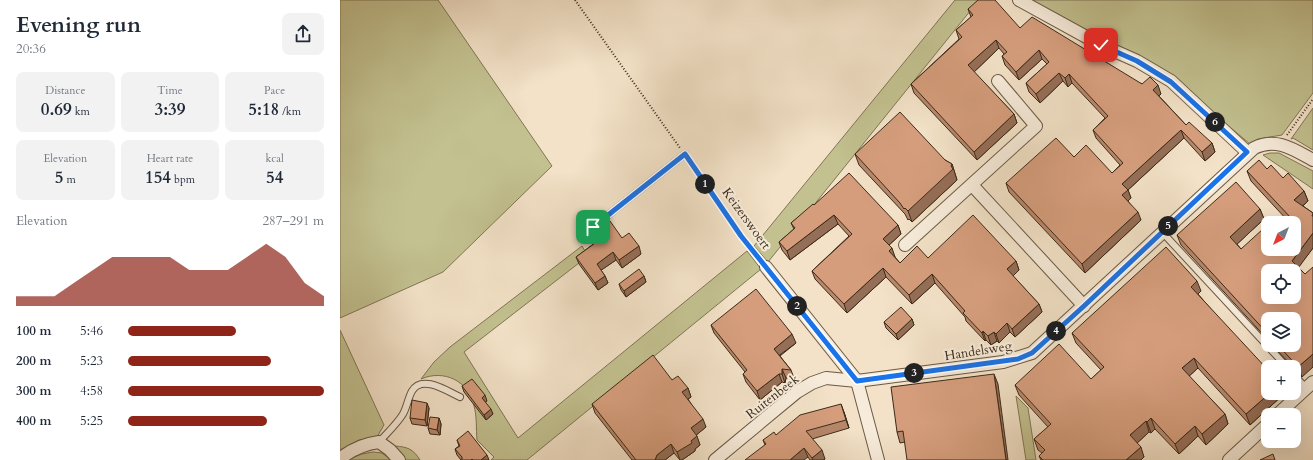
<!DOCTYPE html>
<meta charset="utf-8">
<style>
:root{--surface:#fff;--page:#f2f2f3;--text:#1f2937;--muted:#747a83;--accent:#8f2418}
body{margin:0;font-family:Cardo,serif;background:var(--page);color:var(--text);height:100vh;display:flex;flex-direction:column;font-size:15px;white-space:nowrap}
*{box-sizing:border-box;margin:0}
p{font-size:13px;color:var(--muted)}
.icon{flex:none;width:22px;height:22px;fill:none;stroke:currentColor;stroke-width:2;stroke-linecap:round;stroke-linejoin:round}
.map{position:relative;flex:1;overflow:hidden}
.sheet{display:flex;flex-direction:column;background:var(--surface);width:340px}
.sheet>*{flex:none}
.needle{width:26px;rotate:222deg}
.tools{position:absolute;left:921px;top:216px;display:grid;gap:8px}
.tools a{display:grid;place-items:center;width:40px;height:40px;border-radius:8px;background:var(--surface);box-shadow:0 4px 16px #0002;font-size:20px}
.pin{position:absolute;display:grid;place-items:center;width:34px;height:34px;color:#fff;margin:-17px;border-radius:8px;box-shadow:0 2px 6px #0006}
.km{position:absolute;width:20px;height:20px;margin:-10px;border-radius:50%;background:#222;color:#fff;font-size:11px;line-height:20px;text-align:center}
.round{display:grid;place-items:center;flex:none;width:42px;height:42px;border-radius:8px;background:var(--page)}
.overview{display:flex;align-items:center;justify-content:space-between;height:68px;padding:0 16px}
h1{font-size:22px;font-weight:700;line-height:30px}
.stats{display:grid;grid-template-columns:repeat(3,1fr);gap:6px;height:68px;padding:4px 16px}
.stats div{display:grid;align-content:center;border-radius:8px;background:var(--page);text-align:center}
.stats b{font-size:17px;font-weight:700}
.stats small{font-size:11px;font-weight:400}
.stats p{font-size:11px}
.chart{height:112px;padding:8px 16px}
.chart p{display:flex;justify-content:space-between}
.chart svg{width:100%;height:72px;margin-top:4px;fill:var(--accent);opacity:.7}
ul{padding:0 16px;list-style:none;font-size:13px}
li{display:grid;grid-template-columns:64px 48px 1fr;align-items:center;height:30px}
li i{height:10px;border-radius:5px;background:var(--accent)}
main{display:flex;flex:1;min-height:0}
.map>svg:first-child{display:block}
.green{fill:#c3c190;stroke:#807654}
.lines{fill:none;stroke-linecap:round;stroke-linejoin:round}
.service-casing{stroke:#6a5944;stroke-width:8}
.minor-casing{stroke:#6a5944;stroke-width:14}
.path{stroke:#3c2b18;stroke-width:2;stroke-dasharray:1 2;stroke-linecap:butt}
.service{stroke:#f7ecdb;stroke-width:6}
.minor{stroke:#f7ecdb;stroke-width:12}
.wall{fill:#b7876b;stroke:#3c2b18}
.shaded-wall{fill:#956e57;stroke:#3c2b18}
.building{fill:#d59d7c;stroke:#3c2b18;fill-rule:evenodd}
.route-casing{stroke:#fff;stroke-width:8}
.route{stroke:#1a73e8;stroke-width:5}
.labels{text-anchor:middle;stroke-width:4;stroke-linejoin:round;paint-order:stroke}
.street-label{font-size:13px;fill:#3c2b18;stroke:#f7ecdb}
</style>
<main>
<section class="sheet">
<div class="overview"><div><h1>Evening run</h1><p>20:36</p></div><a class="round"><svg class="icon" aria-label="share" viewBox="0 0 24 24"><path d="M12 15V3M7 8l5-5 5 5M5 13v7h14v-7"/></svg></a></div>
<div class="stats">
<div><p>Distance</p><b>0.69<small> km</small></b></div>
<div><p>Time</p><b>3:39</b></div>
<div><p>Pace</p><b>5:18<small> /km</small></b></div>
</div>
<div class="stats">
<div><p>Elevation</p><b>5<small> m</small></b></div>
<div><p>Heart rate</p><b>154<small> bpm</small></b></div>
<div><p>kcal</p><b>54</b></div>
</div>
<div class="chart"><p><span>Elevation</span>287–291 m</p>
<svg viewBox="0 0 160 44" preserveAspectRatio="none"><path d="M0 44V38L10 38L20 38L30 30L40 22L50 14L60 14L70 14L80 14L90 22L100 22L110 22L120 14L130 6L140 14L150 30L160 38V44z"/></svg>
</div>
<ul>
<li><b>100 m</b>5:46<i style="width:55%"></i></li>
<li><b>200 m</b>5:23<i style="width:73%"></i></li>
<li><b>300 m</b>4:58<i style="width:100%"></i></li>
<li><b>400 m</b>5:25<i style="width:71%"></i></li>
</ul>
</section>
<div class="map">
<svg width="973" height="460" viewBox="0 0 973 460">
<rect width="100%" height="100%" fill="#f3e2c8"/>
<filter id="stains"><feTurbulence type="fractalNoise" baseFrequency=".005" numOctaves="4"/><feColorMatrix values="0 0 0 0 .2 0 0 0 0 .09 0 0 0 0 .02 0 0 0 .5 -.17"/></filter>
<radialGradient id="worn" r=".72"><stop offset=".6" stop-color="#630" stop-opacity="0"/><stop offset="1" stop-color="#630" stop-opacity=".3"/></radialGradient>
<g class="green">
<path d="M0 0H98L212 166 103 272 0 318Z"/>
<path d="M615 0H639L428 262 414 246Z"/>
<path d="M685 0H973V93L942 135 918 139 910 144 837 83 770 42Z"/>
<path d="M973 108V150L953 138 951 139Z"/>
<path d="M930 153H939L973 171V189L923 155Z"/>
<path d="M242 246 248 256 124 352 178 438 407 251 421 269 187 460H151L154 457 137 440C136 429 137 416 134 406 129 381 104 369 81 379L94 362 110 347Z"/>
<path d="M0 330 44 425 37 437 19 440 0 450Z"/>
<path d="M676 396 688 408 696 460H686Z"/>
<path d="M55 446C68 447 73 449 80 460H65Z"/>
<path d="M33 452 42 453 51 460H6L22 454Z"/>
</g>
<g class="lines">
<defs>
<g id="service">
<path d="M253 227 345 154"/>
<path d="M822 232 947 367"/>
<path d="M954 375 966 388"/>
<path d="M39 442C47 433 57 424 63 414 67 407 68 398 72 391 82 374 107 391 120 397"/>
</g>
<g id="minor">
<path d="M679 0 761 45 797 61 831 81 907 152"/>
<path d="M632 185 744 306"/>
<path d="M565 245 696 126 658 81"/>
<path d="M426 267 517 381 538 460"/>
<path d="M937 415 973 382"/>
<path d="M0 459C12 449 24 444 39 442L50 450 59 460"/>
<path d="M375 460 457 392 472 383 486 378 517 381 663 362 692 353 914 148C936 137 953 149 973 160"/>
<path d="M889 460 928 424"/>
</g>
</defs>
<use href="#service" class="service-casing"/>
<use href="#minor" class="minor-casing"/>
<g class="path">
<path d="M235 0 340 148"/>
<path d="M947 135 973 99"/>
<path d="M348 160 401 236 419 259"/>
</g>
<use href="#service" class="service"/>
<use href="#minor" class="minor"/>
</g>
<g class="wall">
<path d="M628 9 680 28 802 84 821 94 819 96 846 125 872 143 875 152 865 161 844 138 788 190 791 198 788 201 801 220 745 273 669 192 666 183 734 157 772 173 780 165 756 138 753 130 765 118 732 83 728 87 723 81 700 103 689 92 686 83 707 64 702 59 679 80 665 65 662 56 664 54 659 48 634 72 674 114 677 123 637 160 574 93 571 84 619 39 616 30 631 17Z"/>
<path d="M515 154 605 160 612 164 617 180 572 222 569 219 568 220 565 214 519 165Z"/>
<path d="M927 169 964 191 968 201 963 206 973 213V248L958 267 962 377 954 368V367H953L932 345H954L928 319V340L841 245 837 235 920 209 924 219 897 244 901 249H954V223L948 221 911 181 907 171Z"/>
<path d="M474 205 558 225 561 234 549 245 555 257 560 263 588 258 676 261 679 270 673 276 699 304 702 312 675 337 670 332 659 343 657 341 651 345 646 340 645 341 626 321 625 317 595 283 572 304 546 277 507 313 475 279 472 271 509 236 498 224 450 260 442 250 439 242 454 229 451 223Z"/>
<path d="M257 231 282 238 301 254 282 268 276 260 261 270 265 276 268 283 258 290 239 264 236 257 260 239Z"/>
<path d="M304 276 306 282 286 297 281 290 279 284Z"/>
<path d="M861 291 858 294 944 394 910 425 858 368 849 376 885 414 888 424 866 445 858 436 839 454 815 429 811 433 809 432 797 443 804 457 801 460H701L699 456 702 453 698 450 694 439 708 427 679 395 675 385 751 379 761 370 736 343 732 333Z"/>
<path d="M572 319 574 325 558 340 546 328 544 322Z"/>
<path d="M371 325 456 343 440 356 451 370 454 378H446L445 383 442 382 420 400 406 382 403 374 405 372 374 333Z"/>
<path d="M332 380 348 388 351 397 348 399 366 427 356 435 360 445 355 449V451L342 460H340L334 453 325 460H292L255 413 252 404Z"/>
<path d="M658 384 565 442 560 443 557 432Z"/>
<path d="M122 386 147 401 145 402 153 414 146 420 124 392Z"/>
<path d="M89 408 87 426 72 424 70 418Z"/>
<path d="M504 412 509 428 472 439 485 459 483 460H470L468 457 425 445 423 440 436 435Z"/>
<path d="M99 418 101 424 100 435 90 434 88 428Z"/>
<path d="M117 440 149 460H121L117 455 115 449 119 446Z"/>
</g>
<g class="shaded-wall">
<path d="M656 40 659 48 632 74 628 65Z"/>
<path d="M699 50 702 59 679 80 676 72Z"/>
<path d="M719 73 723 81 700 103 696 94Z"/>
<path d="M729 74 732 83 728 87 725 78Z"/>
<path d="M818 85 821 94 816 98 813 90Z"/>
<path d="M674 114 677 123 637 160 634 152Z"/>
<path d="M841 130 844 138 788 190 791 198 785 204 782 195V184Z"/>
<path d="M872 143 875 152 865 161 862 152Z"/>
<path d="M612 164 617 180 572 222 568 211 611 166Z"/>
<path d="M964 191 968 201 958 210 954 200Z"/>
<path d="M920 209 924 219 894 247 890 237Z"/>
<path d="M798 212 801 220 745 273 742 264Z"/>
<path d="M494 215 498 224 450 260 447 251Z"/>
<path d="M558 225 561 234 547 247 543 239Z"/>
<path d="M973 233V248L956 271 952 261Z"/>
<path d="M299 246 301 254 282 268 279 260Z"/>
<path d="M552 248 555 257 552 260 549 251Z"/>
<path d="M273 252 276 260 260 271 257 264Z"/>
<path d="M676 261 679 270 671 278 667 269Z"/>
<path d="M543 268 546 277 507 313 504 304Z"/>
<path d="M592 274 595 283 572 304 569 295Z"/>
<path d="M265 276 268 283 258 290 255 283Z"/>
<path d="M304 276 306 282 286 297 284 291Z"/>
<path d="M857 281 861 291 855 297 851 287Z"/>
<path d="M699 304 702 312 675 337 672 329Z"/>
<path d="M572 319 574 325 558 340 556 334Z"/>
<path d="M667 323 670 332 659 343 656 334Z"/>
<path d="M643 331 646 340 645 341 642 333Z"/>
<path d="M654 332 657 341 651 345 648 336Z"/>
<path d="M452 334 456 343 437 357 434 349Z"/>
<path d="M973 354V367L962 377 958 367Z"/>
<path d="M854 358 858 368 846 379 842 368Z"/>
<path d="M442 369 446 378 445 383 442 374Z"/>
<path d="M439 374 442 382 420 400 417 391Z"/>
<path d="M654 374 658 384 668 460H666Z"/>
<path d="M348 388 351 397 345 401 342 392Z"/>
<path d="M930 393H944V394L910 425 906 414Z"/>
<path d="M145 395 147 401 144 403 142 398Z"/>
<path d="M87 403 89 408 87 426 85 420Z"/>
<path d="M501 404 504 412 509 428 506 420Z"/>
<path d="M151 409 153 414 146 420 144 415Z"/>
<path d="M885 414 888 424 866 445 862 434Z"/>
<path d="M99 418 101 424 100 435 97 430Z"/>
<path d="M811 418 815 429 811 433 807 422Z"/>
<path d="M363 419 366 427 354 437 351 428Z"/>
<path d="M806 421 809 432 794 446 790 435Z"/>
<path d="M855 426 858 436 839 454 835 444Z"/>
<path d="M357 436 360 445 355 449V451L342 460H340L337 452Z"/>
<path d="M331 444 334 453 325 460H315L317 455Z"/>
<path d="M801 447 804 457 801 460H786Z"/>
<path d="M464 448 468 457 464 460H450Z"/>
<path d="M482 450 485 459 483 460H473L472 458Z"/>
<path d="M147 455 149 460H141Z"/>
</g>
<g class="building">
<path d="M638 0H655L680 28 692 17 802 84 810 77 818 85 813 90 846 125 849 122 872 143 862 152 841 130 782 184 788 190 782 195 798 212 742 264 666 183 716 138 734 157 746 145 772 173 783 163 753 130 768 116 729 74 725 78 719 73 696 94 686 83 709 62 699 50 676 72 662 56 667 52 656 40 628 65 674 114 634 152 571 84 622 37 616 30 633 15 628 9Z"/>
<path d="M560 112 605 160 612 164 611 166 613 169 568 211 565 208 564 209 560 203 515 154Z"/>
<path d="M919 160 927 169 931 165 943 178 948 173 964 191 954 200 973 213 972 216H973V233L952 261 965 274 973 267V354L958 367 938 345H954V319H928V334L837 235 896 182 920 209 890 237 901 249 923 229 928 235V249H954V223H946L951 218 907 171ZM928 271H954V297H928Z"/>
<path d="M509 173 558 225 543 239 552 248 549 251 560 263 577 246 588 258 633 215 676 261 667 269 699 304 672 329 667 323 656 334 654 332 648 336 643 331 642 333 623 313 625 311 592 274 569 295 543 268 504 304 472 271 512 234 494 215 447 251 439 242 455 228 451 223 473 204 474 205Z"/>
<path d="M270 221 282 238 289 233 299 246 279 260 273 252 257 264 265 276 255 283 236 257 262 238 257 231Z"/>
<path d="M826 247 857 281 851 287 928 370V393H930L906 414 854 358 842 368 885 414 862 434 855 426 835 444 811 418 807 422 806 421 790 435 801 447 786 460H703L699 456 705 450 694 439 711 424 675 385 719 344 751 379 764 367 732 333Z"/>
<path d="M299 269 304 276 284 291 279 284Z"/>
<path d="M416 289 452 334 434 349 451 370 442 369V374H439L417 391 403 374 407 370 371 325Z"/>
<path d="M561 307 572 319 556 334 544 322Z"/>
<path d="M313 355 332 380 338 376 348 388 342 392 363 419 351 428 357 436 351 441 352 443 337 452 331 444 317 455 315 460H296L252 404Z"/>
<path d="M654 374 666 460H567L563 431 557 432 551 387Z"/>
<path d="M132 379 145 395 142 398 151 409 144 415 122 386Z"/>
<path d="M72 400 87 403 85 420 70 418Z"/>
<path d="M501 404 506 420 466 431 482 450 472 458 464 448 450 460H405L426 444 423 440 434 432 436 435 460 415Z"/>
<path d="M90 417 99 418 97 430 88 428Z"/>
<path d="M128 431 147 455 141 460H133L132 459 131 460H122V457L115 449 120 446 117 440Z"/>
<path d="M933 454 935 460H920Z"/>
</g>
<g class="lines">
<defs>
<path id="route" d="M253 227 345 154 401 236 517 381 678 359 692 353 744 306 907 152 831 82 797 61 761 45"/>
</defs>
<use href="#route" class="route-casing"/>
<use href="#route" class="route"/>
</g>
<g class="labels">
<g class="street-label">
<text transform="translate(407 218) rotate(54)" y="5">Keizerswoert</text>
<text transform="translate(638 350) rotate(-9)" y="5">Handelsweg</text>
<text transform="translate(432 396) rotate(-38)" y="5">Ruitenbeek</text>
</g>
</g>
<rect width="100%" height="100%" filter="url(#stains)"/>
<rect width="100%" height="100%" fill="url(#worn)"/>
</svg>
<div class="tools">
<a><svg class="needle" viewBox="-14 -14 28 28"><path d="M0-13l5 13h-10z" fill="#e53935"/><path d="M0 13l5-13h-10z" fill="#747a83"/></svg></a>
<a><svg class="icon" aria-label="locate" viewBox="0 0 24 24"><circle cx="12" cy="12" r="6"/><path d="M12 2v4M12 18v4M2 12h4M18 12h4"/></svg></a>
<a><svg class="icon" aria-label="layers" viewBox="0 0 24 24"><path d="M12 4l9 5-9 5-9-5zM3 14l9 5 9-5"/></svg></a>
<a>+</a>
<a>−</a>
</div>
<div class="pin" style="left:253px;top:227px;background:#1e9e55"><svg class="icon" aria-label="arrive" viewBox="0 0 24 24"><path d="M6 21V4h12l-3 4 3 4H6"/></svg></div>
<div class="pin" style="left:761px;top:45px;background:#d93025"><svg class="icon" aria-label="check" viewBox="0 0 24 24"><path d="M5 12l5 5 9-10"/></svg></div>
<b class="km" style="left:365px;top:184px">1</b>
<b class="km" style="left:457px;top:306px">2</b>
<b class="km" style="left:574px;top:373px">3</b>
<b class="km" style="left:716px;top:331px">4</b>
<b class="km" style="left:828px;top:226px">5</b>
<b class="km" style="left:875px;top:122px">6</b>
</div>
</main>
